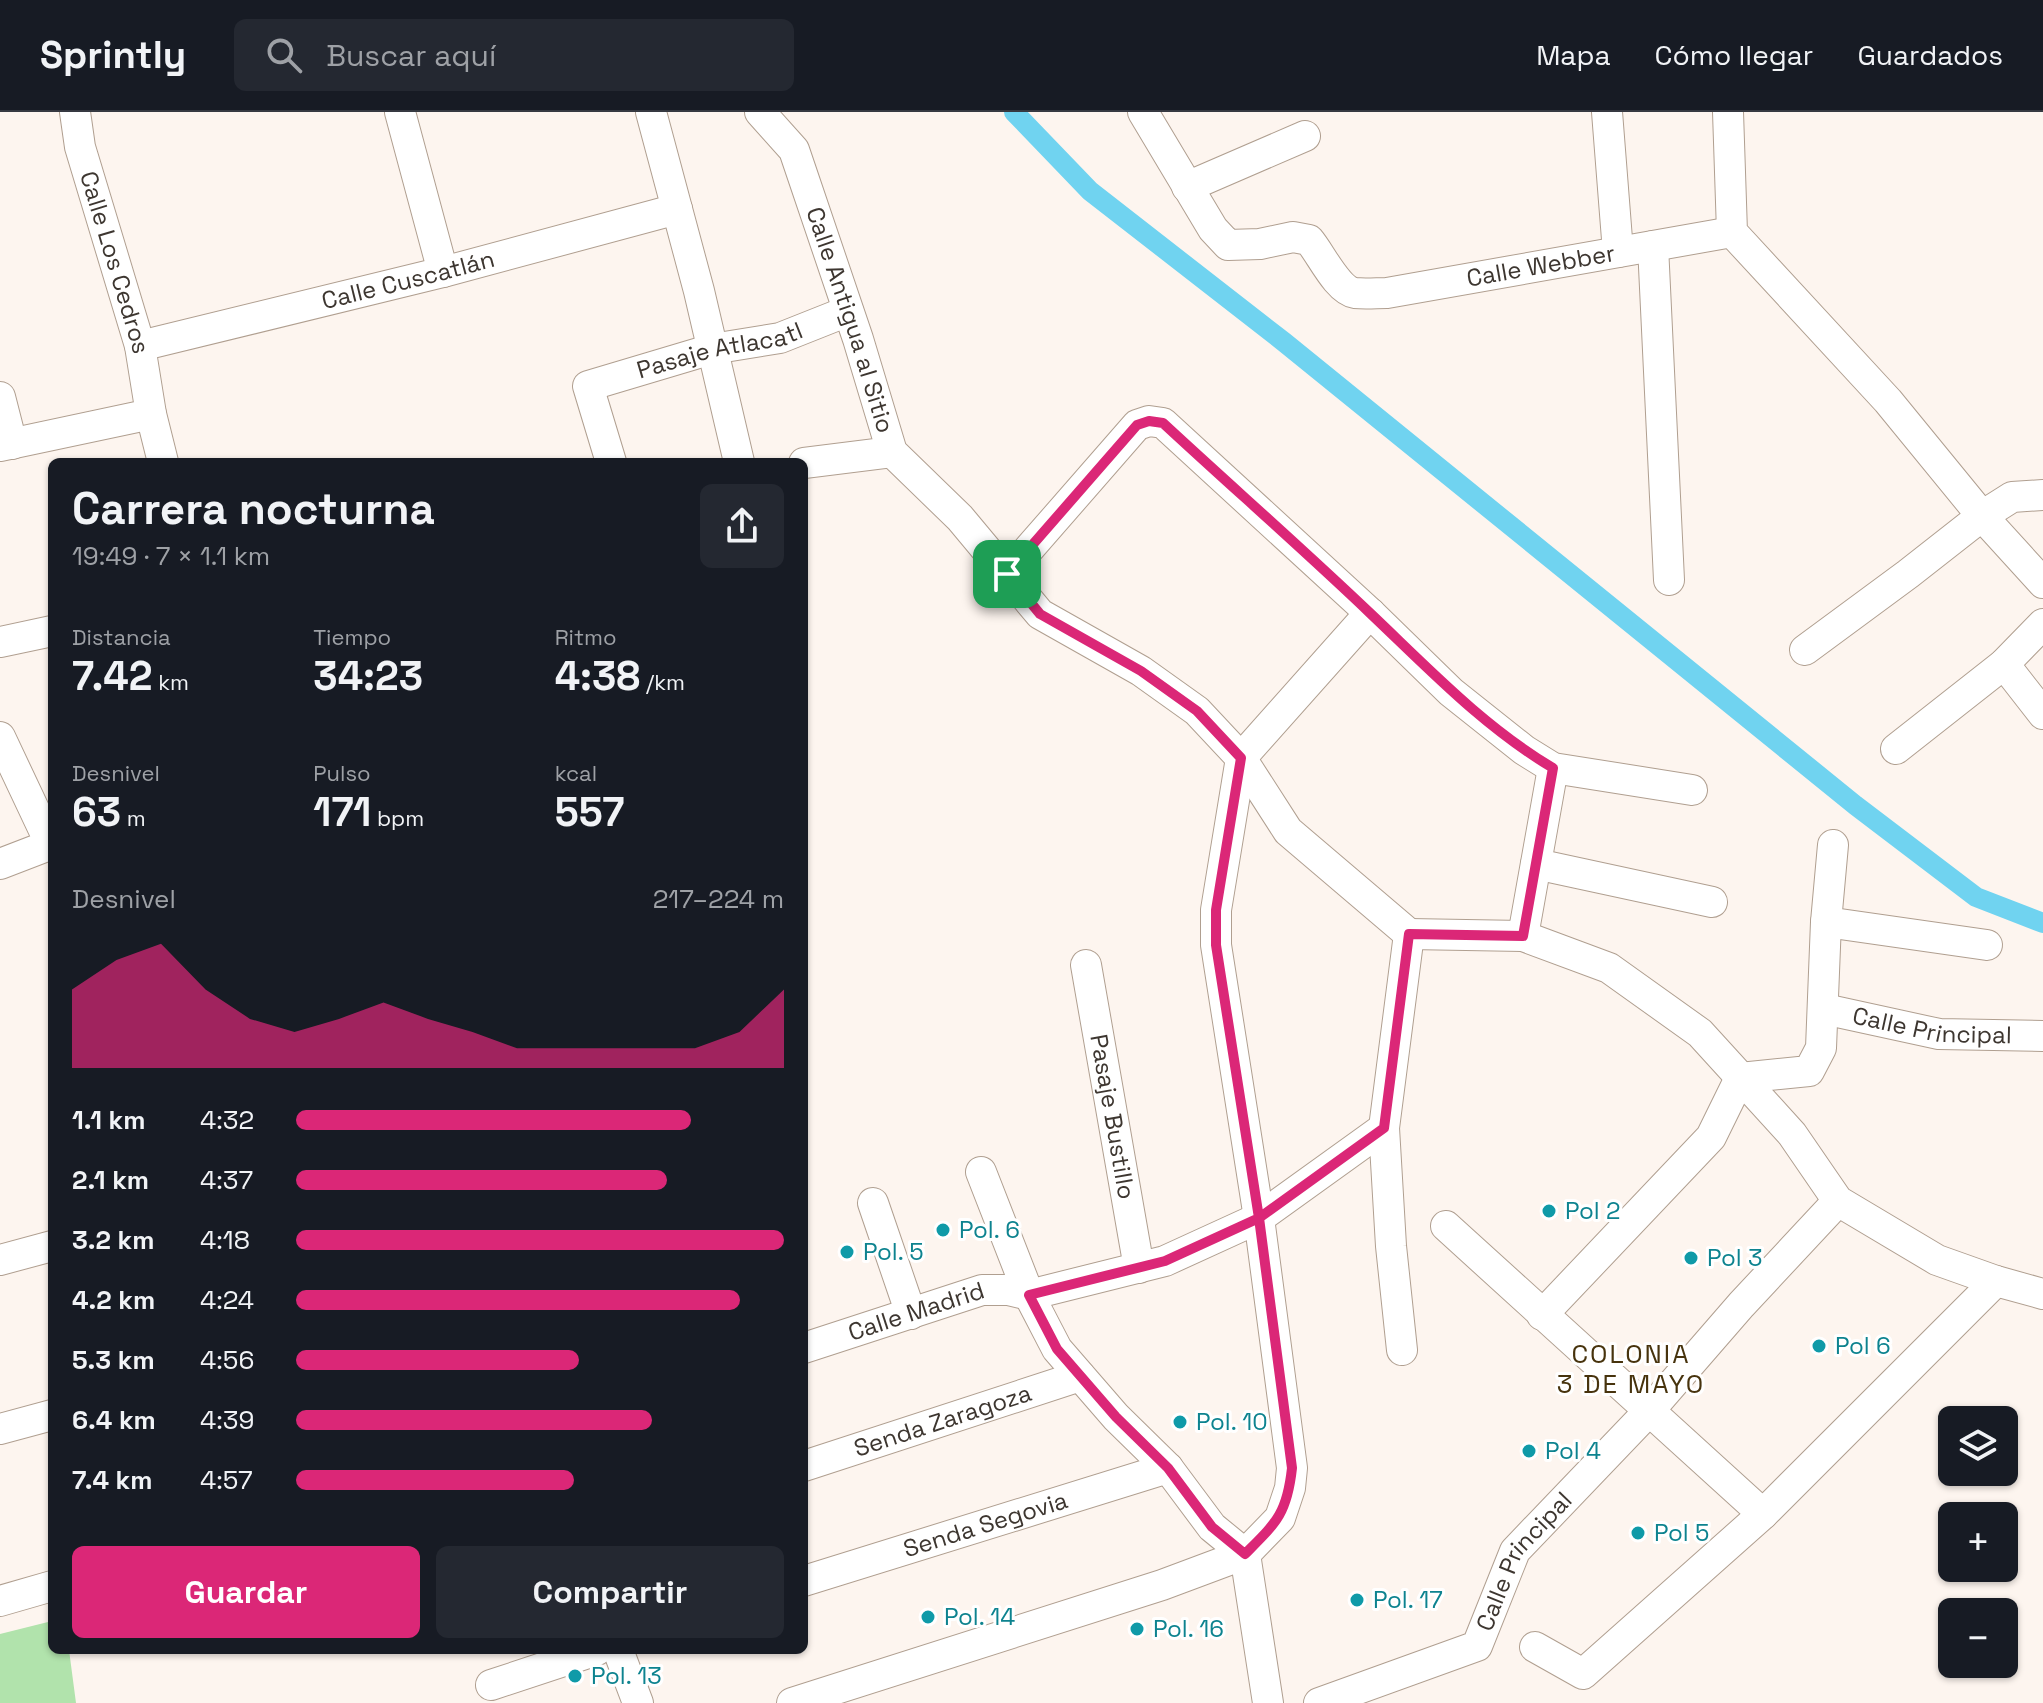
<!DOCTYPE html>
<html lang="es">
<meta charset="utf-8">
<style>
:root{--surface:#171b24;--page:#242831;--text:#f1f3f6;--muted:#9ea1a6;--line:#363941;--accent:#db2777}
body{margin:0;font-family:"Space Grotesk",sans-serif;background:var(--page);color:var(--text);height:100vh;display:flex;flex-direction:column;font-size:30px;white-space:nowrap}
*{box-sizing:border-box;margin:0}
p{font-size:26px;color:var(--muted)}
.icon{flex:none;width:44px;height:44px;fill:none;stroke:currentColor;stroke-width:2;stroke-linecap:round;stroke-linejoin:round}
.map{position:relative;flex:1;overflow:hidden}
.panel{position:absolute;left:48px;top:346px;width:760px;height:1196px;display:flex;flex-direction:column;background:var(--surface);border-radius:12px;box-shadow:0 2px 6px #0004}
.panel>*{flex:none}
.fabs{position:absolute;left:1938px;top:1294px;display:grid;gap:16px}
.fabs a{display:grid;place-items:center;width:80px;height:80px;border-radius:12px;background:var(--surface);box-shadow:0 2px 6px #0004;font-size:40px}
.pin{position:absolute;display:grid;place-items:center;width:68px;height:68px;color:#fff;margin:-34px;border-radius:16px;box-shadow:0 4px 12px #0006}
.round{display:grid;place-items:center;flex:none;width:84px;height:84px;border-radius:12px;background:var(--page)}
.head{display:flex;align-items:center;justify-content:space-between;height:136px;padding:0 24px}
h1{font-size:44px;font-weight:700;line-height:60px}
.metrics{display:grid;grid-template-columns:repeat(3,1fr);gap:12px;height:136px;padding:8px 24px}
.metrics div{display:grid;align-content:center}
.metrics b{font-size:40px;font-weight:700}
.metrics small{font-size:22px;font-weight:400}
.metrics p{font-size:22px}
.chart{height:224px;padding:16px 24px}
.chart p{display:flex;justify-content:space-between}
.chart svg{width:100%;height:144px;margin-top:8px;fill:var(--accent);opacity:.7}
.cta{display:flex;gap:16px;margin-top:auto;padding:16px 24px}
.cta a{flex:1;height:92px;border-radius:12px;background:var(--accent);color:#fff;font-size:32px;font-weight:700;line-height:92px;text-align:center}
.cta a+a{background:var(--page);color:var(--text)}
ul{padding:0 24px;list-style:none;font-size:26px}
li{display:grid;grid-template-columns:128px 96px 1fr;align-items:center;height:60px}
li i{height:20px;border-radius:10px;background:var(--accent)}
header{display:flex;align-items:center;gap:48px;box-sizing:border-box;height:112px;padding:0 40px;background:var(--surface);border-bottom:2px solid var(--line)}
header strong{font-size:38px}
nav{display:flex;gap:44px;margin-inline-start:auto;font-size:28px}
.search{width:560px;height:72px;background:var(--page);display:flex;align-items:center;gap:20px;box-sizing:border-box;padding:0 28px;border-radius:12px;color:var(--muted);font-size:30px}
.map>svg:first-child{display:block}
.green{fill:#b1e3ac}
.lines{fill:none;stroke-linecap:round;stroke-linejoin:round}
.canal{stroke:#70d3f0;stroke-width:20}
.minor-casing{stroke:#b09f90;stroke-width:32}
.minor{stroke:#fff;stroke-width:30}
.route-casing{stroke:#fff;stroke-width:16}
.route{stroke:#db2777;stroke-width:10}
.culture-dot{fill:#0f9aa8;stroke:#fff;stroke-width:3}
.labels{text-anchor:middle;stroke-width:6;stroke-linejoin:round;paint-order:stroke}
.street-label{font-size:24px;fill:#3d3630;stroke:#fff}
.culture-label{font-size:24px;fill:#0d838f;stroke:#fff;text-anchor:start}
.neighbourhood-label{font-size:26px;letter-spacing:2px;fill:#47330d;stroke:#fff}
</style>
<header>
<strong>Sprintly</strong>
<div class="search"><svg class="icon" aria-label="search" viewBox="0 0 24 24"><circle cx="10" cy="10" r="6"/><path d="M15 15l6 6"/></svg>Buscar aquí</div>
<nav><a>Mapa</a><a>Cómo llegar</a><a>Guardados</a></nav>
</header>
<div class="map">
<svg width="2043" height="1591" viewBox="0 0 2043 1591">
<rect width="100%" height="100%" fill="#fdf5ef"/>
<path class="green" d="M52 1509V1538H69L76 1591H0V1522Z"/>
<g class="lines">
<path class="canal" d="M1014 0 1090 79 1284 230 1855 693 1976 785 2043 811"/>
<defs>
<g id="minor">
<path id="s1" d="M75 0 80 35 140 234 151 302 163 350"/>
<path d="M400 0 443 160"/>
<path d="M651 0 699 179 739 350"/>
<path id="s2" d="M760 0 794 38 858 227 892 340 960 406 1040 502 1141 559 1197 599 1241 646 1288 719 1409 822"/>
<path id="s3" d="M1143 0 1213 117 1228 133 1260 132 1293 125 1309 128C1321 142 1337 178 1355 181 1365 182 1377 181 1387 181L1732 120"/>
<path d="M1607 0 1618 140"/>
<path d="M1728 0 1732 120 1888 289 1982 404 2043 471"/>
<path d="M1187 75 1305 24"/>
<path d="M1653 134 1669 468"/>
<path id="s4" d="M140 234 443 160 677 97"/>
<path d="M0 285 12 332"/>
<path d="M0 334 151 302"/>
<path id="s5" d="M611 350 588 274 712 237 780 226 848 199"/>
<path d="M804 351 892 340"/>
<path d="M1007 462 1137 313 1149 309 1163 311 1370 501 1451 580 1524 638 1553 656 1692 678"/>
<path d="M0 530 52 519"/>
<path d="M1805 538 1908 462 1982 404 2012 385 2043 383"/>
<path d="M2004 552 2043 602"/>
<path d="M0 625 50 731"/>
<path d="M1896 637 2004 552 2043 512"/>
<path d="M1241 646 1370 501"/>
<path d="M0 752 52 732"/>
<path d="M1536 752 1712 790"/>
<path d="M1826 810 1987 833"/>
<path d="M1409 822 1523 824 1609 856 1700 921 1792 1022 1838 1089 1937 1148 1996 1169 2043 1182"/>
<path d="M1523 824 1553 656"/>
<path id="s6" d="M1086 853 1139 1156"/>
<path id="s7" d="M1824 897 1939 922 2043 924"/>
<path d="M981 1060 1029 1183 1057 1237 1116 1305 1168 1356 1212 1415 1245 1442 1268 1591"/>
<path d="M873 1091 911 1202"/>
<path d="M1446 1114 1763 1402"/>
<path d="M0 1148 52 1134"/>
<path d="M1542 1203 1711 1025 1740 966 1809 959 1821 936 1826 810 1833 733"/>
<path id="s8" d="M804 1236 982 1178H1008L1029 1183 1165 1149 1259 1106 1384 1016"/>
<path d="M1402 1238 1391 1134 1384 1016 1409 822"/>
<path d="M0 1317 52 1303"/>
<path id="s9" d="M804 1354 1080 1264"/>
<path id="s10" d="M804 1469 1168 1356"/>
<path d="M0 1489 52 1474"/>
<path d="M1535 1535 1583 1562 1763 1402 1996 1169"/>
<path d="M618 1538 638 1591"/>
<path d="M491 1573 597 1538"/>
<path d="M792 1591 1162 1473 1245 1442 1280 1406 1290 1376 1292 1356 1259 1106 1216 833V798L1241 646"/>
<path id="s11" d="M1319 1591 1477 1534 1515 1439 1649 1299 1741 1193 1838 1089"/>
</g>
</defs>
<use href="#minor" class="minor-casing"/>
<use href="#minor" class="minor"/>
</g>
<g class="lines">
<defs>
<path id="route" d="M1007 462 1040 502 1141 559 1197 599 1241 646 1216 798V833L1259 1106 1165 1149 1029 1183 1057 1237 1116 1305 1168 1356 1212 1415 1245 1442C1276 1411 1287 1402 1292 1356L1259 1106 1384 1016 1409 822 1523 824 1553 656C1484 615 1429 557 1371 502 1303 437 1232 375 1163 311L1149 309 1137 313 1007 462"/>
</defs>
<use href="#route" class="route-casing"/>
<use href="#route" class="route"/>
</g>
<g class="culture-dot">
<circle cx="1549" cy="1099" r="8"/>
<circle cx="943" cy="1118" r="8"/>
<circle cx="847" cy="1140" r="8"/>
<circle cx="1691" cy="1146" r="8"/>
<circle cx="1819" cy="1234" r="8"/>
<circle cx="1180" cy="1310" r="8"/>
<circle cx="1529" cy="1339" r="8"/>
<circle cx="1638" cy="1421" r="8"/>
<circle cx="1357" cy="1488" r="8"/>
<circle cx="928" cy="1505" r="8"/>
<circle cx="1137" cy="1517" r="8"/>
<circle cx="575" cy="1564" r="8"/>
</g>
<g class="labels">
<g class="street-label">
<text dy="8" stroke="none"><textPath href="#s1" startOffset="156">Calle Los Cedros</textPath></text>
<text dy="8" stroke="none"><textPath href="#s3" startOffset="500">Calle Webber</textPath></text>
<text dy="8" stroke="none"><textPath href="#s4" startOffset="276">Calle Cuscatlán</textPath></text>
<text dy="8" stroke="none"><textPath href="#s2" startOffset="230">Calle Antigua al Sitio</textPath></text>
<text dy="8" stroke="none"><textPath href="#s5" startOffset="216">Pasaje Atlacatl</textPath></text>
<text dy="8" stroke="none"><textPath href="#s7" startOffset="110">Calle Principal</textPath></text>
<text dy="8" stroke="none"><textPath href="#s6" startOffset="154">Pasaje Bustillo</textPath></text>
<text dy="8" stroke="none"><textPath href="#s8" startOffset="118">Calle Madrid</textPath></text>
<text dy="8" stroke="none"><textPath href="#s9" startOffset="146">Senda Zaragoza</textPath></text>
<text dy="8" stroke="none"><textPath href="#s10" startOffset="190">Senda Segovia</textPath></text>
<text dy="8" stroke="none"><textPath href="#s11" startOffset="266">Calle Principal</textPath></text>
</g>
<g class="culture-label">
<text x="1565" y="1107">Pol 2</text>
<text x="959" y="1126">Pol. 6</text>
<text x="863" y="1148">Pol. 5</text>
<text x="1707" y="1154">Pol 3</text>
<text x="1835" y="1242">Pol 6</text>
<text x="1196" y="1318">Pol. 10</text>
<text x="1545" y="1347">Pol 4</text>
<text x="1654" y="1429">Pol 5</text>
<text x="1373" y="1496">Pol. 17</text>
<text x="944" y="1513">Pol. 14</text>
<text x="1153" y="1525">Pol. 16</text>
<text x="591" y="1572">Pol. 13</text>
</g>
<g class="neighbourhood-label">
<text x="1631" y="1251">COLONIA<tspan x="1631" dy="30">3 DE MAYO</tspan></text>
</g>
</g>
</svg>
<div class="fabs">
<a><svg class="icon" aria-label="layers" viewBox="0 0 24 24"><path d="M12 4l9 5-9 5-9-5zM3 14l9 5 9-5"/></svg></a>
<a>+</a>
<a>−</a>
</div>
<div class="pin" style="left:1007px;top:462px;background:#1e9e55"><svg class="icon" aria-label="arrive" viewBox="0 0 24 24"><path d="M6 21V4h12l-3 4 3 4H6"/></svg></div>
<section class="panel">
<div class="head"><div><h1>Carrera nocturna</h1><p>19:49 · 7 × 1.1 km</p></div><a class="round"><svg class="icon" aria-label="share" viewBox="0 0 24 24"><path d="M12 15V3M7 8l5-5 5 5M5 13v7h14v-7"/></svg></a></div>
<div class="metrics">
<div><p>Distancia</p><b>7.42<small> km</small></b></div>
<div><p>Tiempo</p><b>34:23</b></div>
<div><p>Ritmo</p><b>4:38<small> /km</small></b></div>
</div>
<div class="metrics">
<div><p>Desnivel</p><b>63<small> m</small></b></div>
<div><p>Pulso</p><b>171<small> bpm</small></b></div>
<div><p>kcal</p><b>557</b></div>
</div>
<div class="chart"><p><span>Desnivel</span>217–224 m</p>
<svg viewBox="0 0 160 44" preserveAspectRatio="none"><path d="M0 44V20L10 11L20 6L30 20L40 29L50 33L60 29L70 24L80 29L90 33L100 38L110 38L120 38L130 38L140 38L150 33L160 20V44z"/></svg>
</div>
<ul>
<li><b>1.1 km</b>4:32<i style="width:81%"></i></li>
<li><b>2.1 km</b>4:37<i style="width:76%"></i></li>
<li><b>3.2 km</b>4:18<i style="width:100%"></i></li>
<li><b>4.2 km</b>4:24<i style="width:91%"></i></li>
<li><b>5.3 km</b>4:56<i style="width:58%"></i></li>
<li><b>6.4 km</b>4:39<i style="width:73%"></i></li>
<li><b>7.4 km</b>4:57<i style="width:57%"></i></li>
</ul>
<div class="cta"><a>Guardar</a><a>Compartir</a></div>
</section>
</div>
